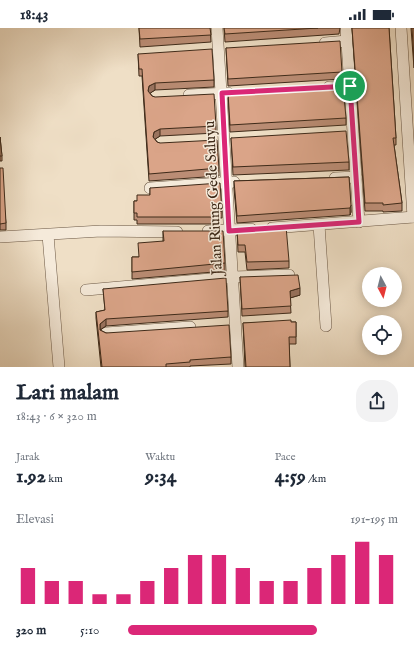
<!DOCTYPE html>
<html lang="id">
<meta charset="utf-8">
<style>
:root{--surface:#fff;--page:#f2f2f3;--text:#1f2937;--muted:#747a83;--accent:#db2777}
body{margin:0;font-family:"IM FELL English",serif;background:var(--page);color:var(--text);height:100vh;display:flex;flex-direction:column;font-size:15px;white-space:nowrap}
*{box-sizing:border-box;margin:0}
p{font-size:13px;color:var(--muted)}
.icon{flex:none;width:22px;height:22px;fill:none;stroke:currentColor;stroke-width:2;stroke-linecap:round;stroke-linejoin:round}
.map{position:relative;height:339px;overflow:hidden}
.panel{display:flex;flex-direction:column;background:var(--surface);flex:1}
.panel>*{flex:none}
.needle{width:26px;rotate:173deg}
.tools{position:absolute;left:362px;top:239px;display:grid;gap:8px}
.tools a{display:grid;place-items:center;width:40px;height:40px;border-radius:50%;background:var(--surface);box-shadow:0 2px 10px #0003;font-size:20px}
.pin{position:absolute;display:grid;place-items:center;width:34px;height:34px;color:#fff;margin:-17px;border:2px solid #fff;border-radius:50%;box-shadow:0 1px 4px #0007}
.round{display:grid;place-items:center;flex:none;width:42px;height:42px;border-radius:16px;background:var(--page)}
.summary{display:flex;align-items:center;justify-content:space-between;height:68px;padding:0 16px}
h1{font-size:22px;font-weight:700;line-height:30px}
.stats{display:grid;grid-template-columns:repeat(3,1fr);gap:6px;height:68px;padding:4px 16px}
.stats div{display:grid;align-content:center}
.stats b{font-size:20px;font-weight:700}
.stats small{font-size:11px;font-weight:400}
.stats p{font-size:11px}
.chart{height:112px;padding:8px 16px}
.chart p{display:flex;justify-content:space-between}
.chart svg{width:100%;height:72px;margin-top:4px;stroke:var(--accent);stroke-width:6}
ul{padding:0 16px;list-style:none;font-size:13px}
li{display:grid;grid-template-columns:64px 48px 1fr;align-items:center;height:30px}
li i{height:10px;border-radius:5px;background:var(--accent)}
.status{display:flex;justify-content:space-between;align-items:center;height:28px;padding:0 20px;background:var(--surface);direction:ltr}
.status svg{height:11px;fill:currentColor}
.map>svg:first-child{display:block}
.lines{fill:none;stroke-linecap:round;stroke-linejoin:round}
.minor-casing{stroke:#6a5744;stroke-width:12}
.minor{stroke:#f5eada;stroke-width:11}
.wall{fill:#bb8d75;stroke:#3e2a19}
.shaded-wall{fill:#99735f;stroke:#3e2a19}
.building{fill:#daa488;stroke:#3e2a19}
.route-casing{stroke:#fff;stroke-width:8}
.route{stroke:#db2777;stroke-width:5}
.labels{text-anchor:middle;stroke-width:3;stroke-linejoin:round;paint-order:stroke}
.street-label{font-size:15px;fill:#3e2a19;stroke:#f5eada}
</style>
<div class="status"><b>18:43</b><svg viewBox="0 0 49 12"><path d="M0 12V9h3v3zM5 12V6h3v6zM10 12V3h3v9zM15 12V0h3v12zM26 1h20v11H26zM47 4h2v5h-2z"/></svg></div>
<div class="map">
<svg width="414" height="339" viewBox="0 0 414 339">
<rect width="100%" height="100%" fill="#efdfc6"/>
<filter id="stains"><feTurbulence type="fractalNoise" baseFrequency=".005" numOctaves="4"/><feColorMatrix values="0 0 0 0 .2 0 0 0 0 .09 0 0 0 0 .02 0 0 0 .5 -.17"/></filter>
<radialGradient id="worn" r=".72"><stop offset=".6" stop-color="#630" stop-opacity="0"/><stop offset="1" stop-color="#630" stop-opacity=".3"/></radialGradient>
<g class="lines">
<defs>
<g id="minor">
<path d="M217 0 238 339"/>
<path d="M346 0 359 194"/>
<path d="M401 0 413 189"/>
<path d="M325 15 347 13"/>
<path d="M329 59 350 58"/>
<path d="M189 67 228 65"/>
<path d="M335 150 356 149"/>
<path d="M150 160 234 154"/>
<path d="M319 197 326 298"/>
<path d="M272 200 414 189"/>
<path d="M208 203 251 201"/>
<path d="M48 207 59 339"/>
<path d="M0 209 101 203 177 204"/>
<path d="M86 262 233 249 289 247"/>
<path d="M106 305 190 299"/>
</g>
</defs>
<use href="#minor" class="minor-casing"/>
<use href="#minor" class="minor"/>
</g>
<g class="wall">
<path d="M139 0H210L211 14 140 19Z"/>
<path d="M224 0H340L339 6 225 14Z"/>
<path d="M352 0H389L396 110V117H394L402 175V183L383 184V183H365Z"/>
<path d="M411 0H414V40Z"/>
<path d="M226 20 342 44V51L228 58Z"/>
<path d="M138 26 214 52V59L155 62 150 65 152 68 216 98V105L160 108 155 111 157 114 219 140V148L149 153 142 48H139Z"/>
<path d="M228 65 346 90V97L230 104Z"/>
<path d="M0 109 2 128V133H0Z"/>
<path d="M231 110 349 134V142L233 147Z"/>
<path d="M0 140 6 195V202H0Z"/>
<path d="M349 149 351 184 350 187 237 195 234 161V153Z"/>
<path d="M150 160 222 183V190H218V196H137V192H134V173H137L150 167Z"/>
<path d="M237 202 289 233V240L247 242 245 224H238Z"/>
<path d="M163 203 225 235V243L132 251V229H139L163 213Z"/>
<path d="M240 249 300 267 290 270 291 285 242 288Z"/>
<path d="M103 261 228 283V289L106 298 100 302 106 305 231 329V336L190 338V339H101L96 290V284L105 282Z"/>
<path d="M296 294V316H289L290 339H245L243 295Z"/>
</g>
<g class="shaded-wall">
<path d="M155 55V62L149 66 148 63 149 58Z"/>
<path d="M160 101V108L154 112 153 109 154 104Z"/>
<path d="M351 177V184L350 187V180Z"/>
<path d="M300 260V267L290 270V263Z"/>
<path d="M106 291V298L100 302V296Z"/>
</g>
<g class="building">
<path d="M139 0H210L211 7 140 11Z"/>
<path d="M224 0H318L225 6Z"/>
<path d="M352 0H389L396 110H393L402 175 383 177V175H365Z"/>
<path d="M412 0H414V33Z"/>
<path d="M340 13 342 44 228 51 226 20Z"/>
<path d="M212 21 214 52 155 55 149 58 148 63 152 68 155 69 214 66 216 98 160 101 154 104 153 109 157 114 160 115 217 112 219 140 149 146 142 41H139L138 26Z"/>
<path d="M343 58 346 90 230 97 228 65Z"/>
<path d="M346 103 349 134 233 139 231 110Z"/>
<path d="M0 109 2 128H0Z"/>
<path d="M0 140H3L6 195 0 196Z"/>
<path d="M349 149 351 177 350 180 237 188 234 153Z"/>
<path d="M220 155 222 183 217 184 218 189H137V185H134V173H137V167H150V160Z"/>
<path d="M286 198 289 233 247 234 245 217H238L237 202Z"/>
<path d="M163 203H223L225 235 132 244V229H139L138 215 164 213Z"/>
<path d="M298 247 300 260 290 263 291 278 242 281 240 249Z"/>
<path d="M226 250 228 283 106 291 100 296V302L106 305 229 297 231 329 190 332V334L166 336V339H102L96 284 105 282 103 261Z"/>
<path d="M291 292V294H296V309H289L290 339H246L243 295Z"/>
</g>
<g class="lines">
<defs>
<path id="route" d="M350 58 359 194 229 203 222 65Z"/>
</defs>
<use href="#route" class="route-casing"/>
<use href="#route" class="route"/>
</g>
<g class="labels">
<g class="street-label">
<text transform="translate(213 170) rotate(-93)" y="5">Jalan Riung Gede Saluyu</text>
</g>
</g>
<rect width="100%" height="100%" filter="url(#stains)"/>
<rect width="100%" height="100%" fill="url(#worn)"/>
</svg>
<div class="tools">
<a><svg class="needle" viewBox="-14 -14 28 28"><path d="M0-13l5 13h-10z" fill="#e53935"/><path d="M0 13l5-13h-10z" fill="#747a83"/></svg></a>
<a><svg class="icon" aria-label="locate" viewBox="0 0 24 24"><circle cx="12" cy="12" r="6"/><path d="M12 2v4M12 18v4M2 12h4M18 12h4"/></svg></a>
</div>
<div class="pin" style="left:350px;top:58px;background:#1e9e55"><svg class="icon" aria-label="arrive" viewBox="0 0 24 24"><path d="M6 21V4h12l-3 4 3 4H6"/></svg></div>
</div>
<section class="panel">
<div class="summary"><div><h1>Lari malam</h1><p>18:43 · 6 × 320 m</p></div><a class="round"><svg class="icon" aria-label="share" viewBox="0 0 24 24"><path d="M12 15V3M7 8l5-5 5 5M5 13v7h14v-7"/></svg></a></div>
<div class="stats">
<div><p>Jarak</p><b>1.92<small> km</small></b></div>
<div><p>Waktu</p><b>9:34</b></div>
<div><p>Pace</p><b>4:59<small> /km</small></b></div>
</div>
<div class="chart"><p><span>Elevasi</span>191–195 m</p>
<svg viewBox="0 0 160 44" preserveAspectRatio="none"><path d="M5 44V22M15 44V30M25 44V30M35 44V38M45 44V38M55 44V30M65 44V22M75 44V14M85 44V14M95 44V22M105 44V30M115 44V30M125 44V22M135 44V14M145 44V6M155 44V14"/></svg>
</div>
<ul>
<li><b>320 m</b>5:10<i style="width:70%"></i></li>
</ul>
</section>
